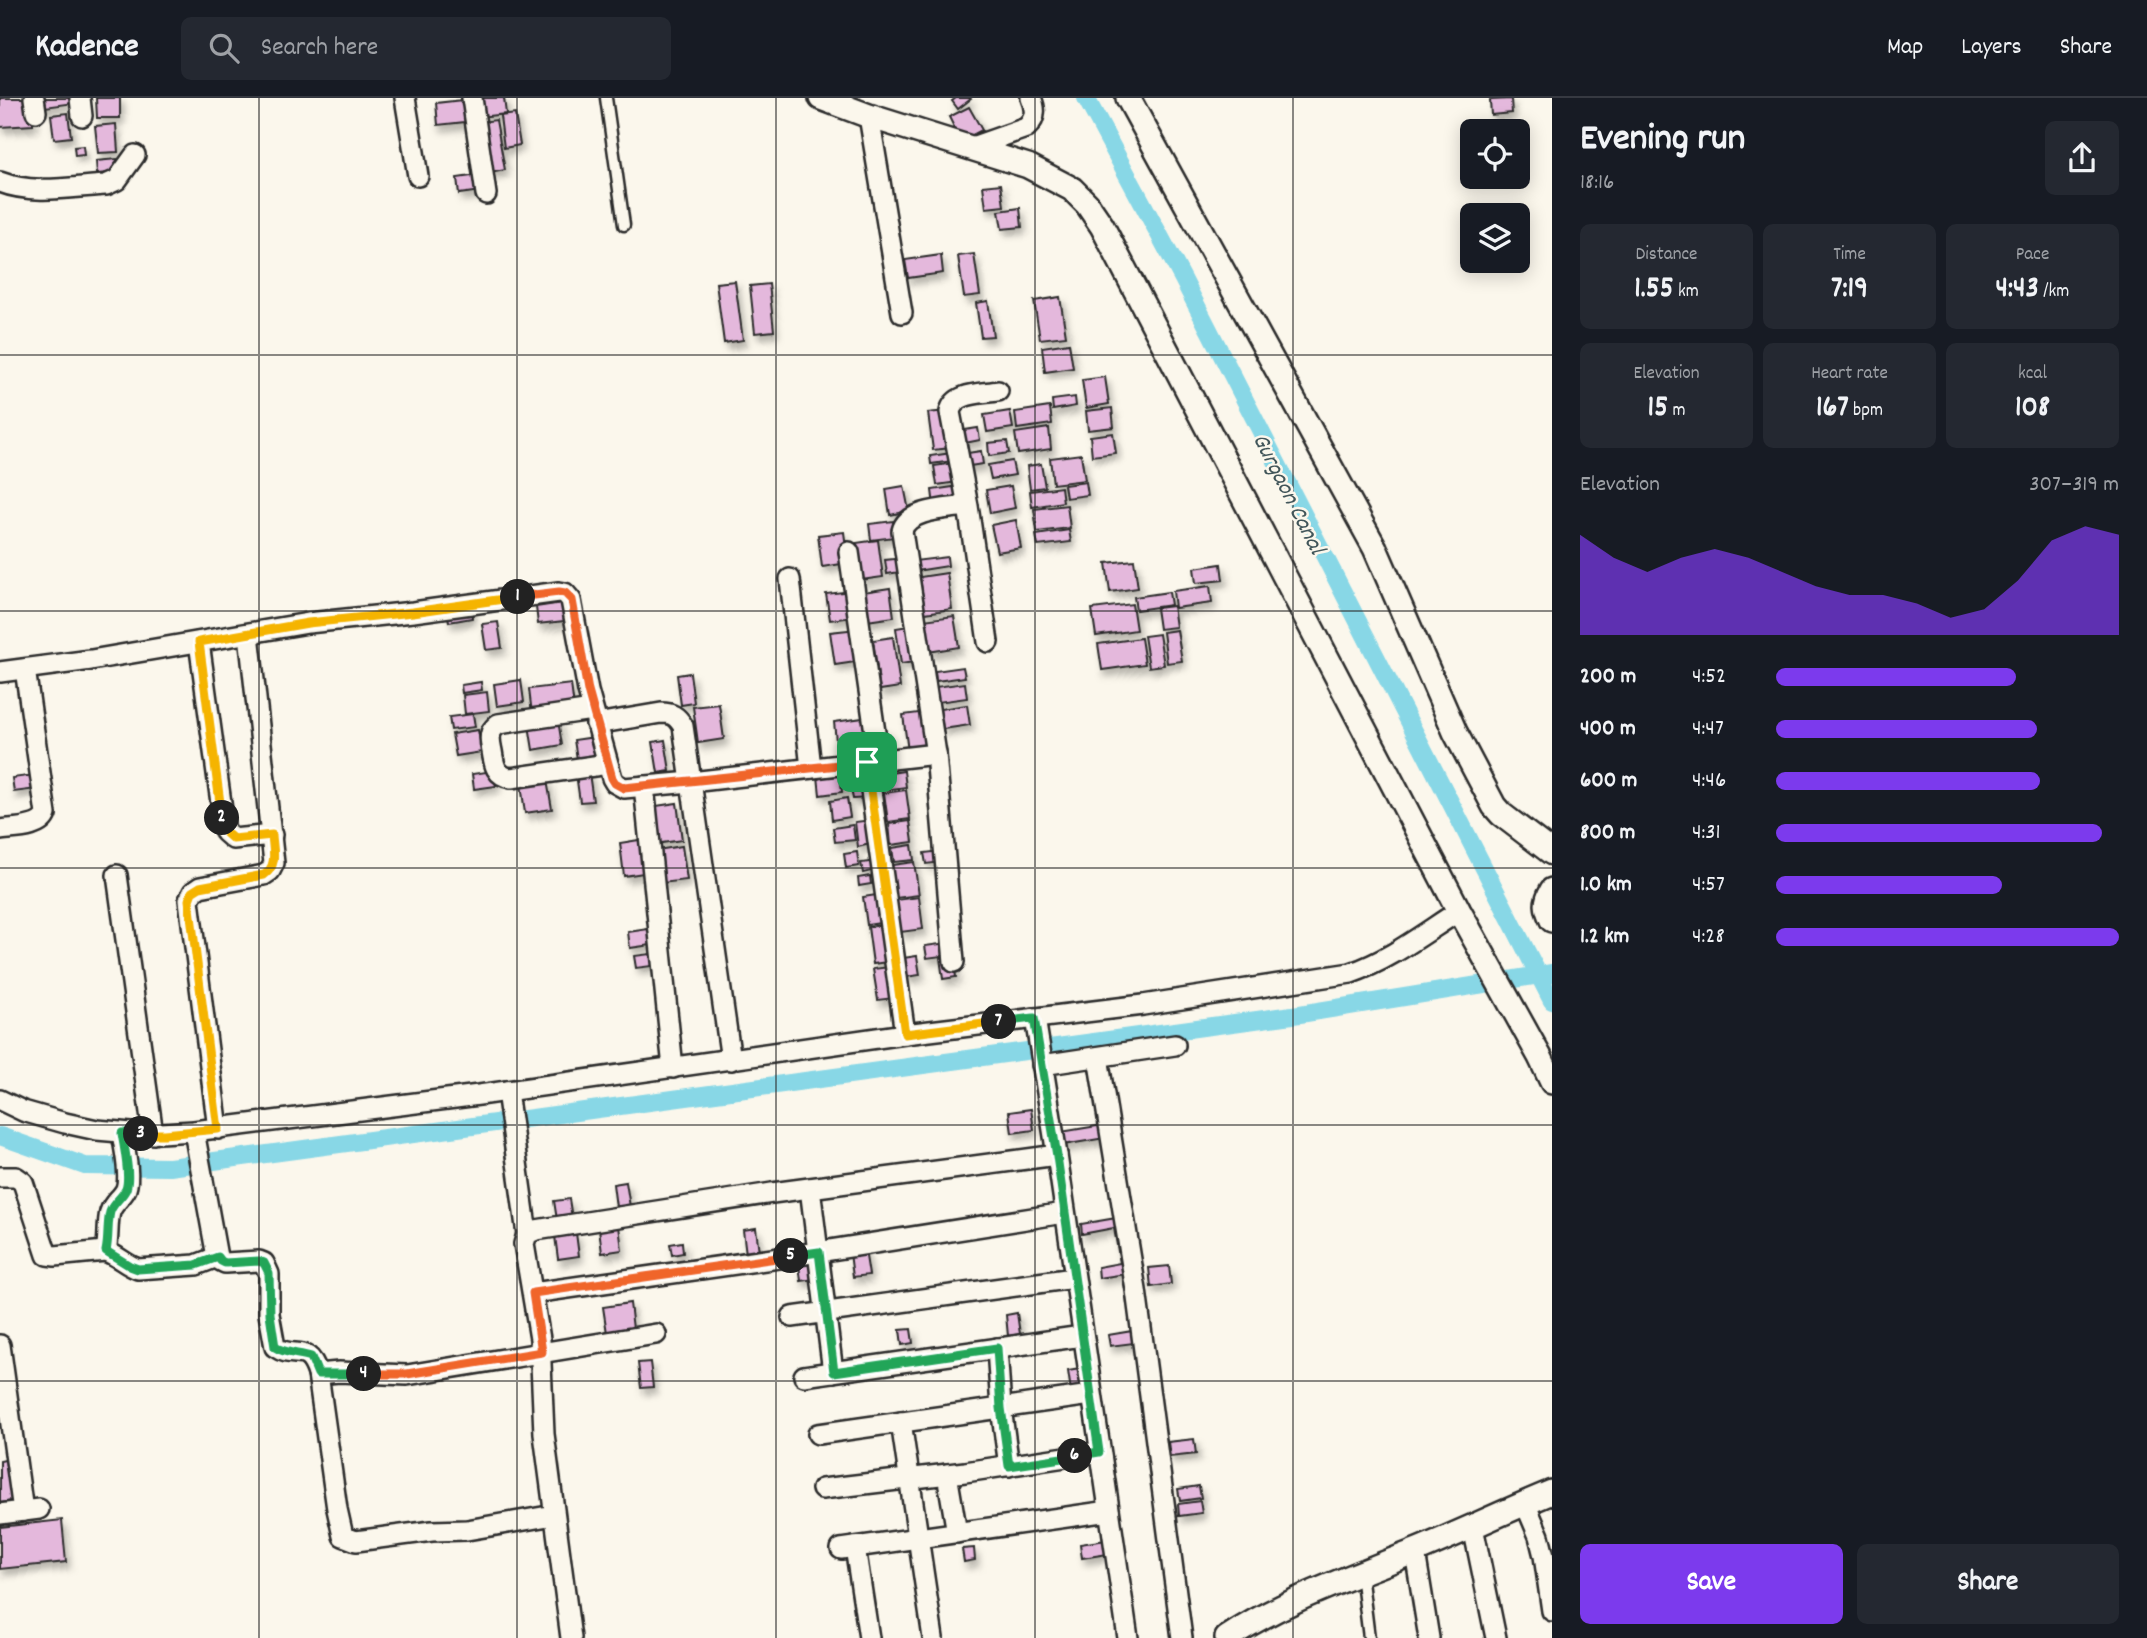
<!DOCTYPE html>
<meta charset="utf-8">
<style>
:root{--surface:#171b24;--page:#242831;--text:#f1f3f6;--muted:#9ea1a6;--line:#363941;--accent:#7c3aed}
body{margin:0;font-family:Dekko,sans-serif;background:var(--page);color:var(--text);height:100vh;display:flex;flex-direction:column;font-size:26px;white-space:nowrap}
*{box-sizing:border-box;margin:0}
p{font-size:23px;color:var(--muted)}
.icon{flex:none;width:38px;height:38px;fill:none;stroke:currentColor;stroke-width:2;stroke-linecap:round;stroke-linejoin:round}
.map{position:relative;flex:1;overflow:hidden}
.drawer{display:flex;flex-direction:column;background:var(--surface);width:595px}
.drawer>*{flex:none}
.fabs{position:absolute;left:1460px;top:21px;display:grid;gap:14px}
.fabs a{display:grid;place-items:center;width:70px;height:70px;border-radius:10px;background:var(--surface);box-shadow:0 4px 18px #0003;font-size:35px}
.pin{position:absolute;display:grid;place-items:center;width:60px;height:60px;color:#fff;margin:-30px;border-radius:14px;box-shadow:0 4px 10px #0006}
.km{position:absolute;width:35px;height:35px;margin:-18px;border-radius:50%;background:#222;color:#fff;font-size:19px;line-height:35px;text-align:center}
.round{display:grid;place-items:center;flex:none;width:74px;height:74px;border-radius:10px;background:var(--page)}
.summary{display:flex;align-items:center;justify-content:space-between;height:119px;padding:0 28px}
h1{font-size:38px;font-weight:700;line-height:52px}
.stats{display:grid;grid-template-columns:repeat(3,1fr);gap:10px;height:119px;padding:7px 28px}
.stats div{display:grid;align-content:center;border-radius:10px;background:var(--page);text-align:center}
.stats b{font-size:30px;font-weight:700}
.stats small{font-size:19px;font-weight:400}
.stats p{font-size:19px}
.chart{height:196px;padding:14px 28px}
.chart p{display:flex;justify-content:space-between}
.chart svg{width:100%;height:126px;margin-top:7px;fill:var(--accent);opacity:.7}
.action{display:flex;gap:14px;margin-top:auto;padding:14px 28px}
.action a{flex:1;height:80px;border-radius:10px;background:var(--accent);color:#fff;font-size:28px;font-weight:700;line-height:80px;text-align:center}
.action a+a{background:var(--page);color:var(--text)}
ul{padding:0 28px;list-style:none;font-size:23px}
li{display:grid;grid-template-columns:112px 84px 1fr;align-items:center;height:52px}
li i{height:18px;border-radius:9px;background:var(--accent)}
header{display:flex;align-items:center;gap:42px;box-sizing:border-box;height:98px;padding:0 35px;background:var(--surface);border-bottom:2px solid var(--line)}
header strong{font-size:33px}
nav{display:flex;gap:38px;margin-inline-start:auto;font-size:24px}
.search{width:490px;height:63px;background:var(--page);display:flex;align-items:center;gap:18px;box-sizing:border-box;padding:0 24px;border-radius:10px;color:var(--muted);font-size:26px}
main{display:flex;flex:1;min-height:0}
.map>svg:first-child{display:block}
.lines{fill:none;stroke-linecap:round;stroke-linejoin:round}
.canal{stroke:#88d7e6;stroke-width:18}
.building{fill:#e4b8dc;stroke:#2b2b2b;stroke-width:2;filter:url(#shadow)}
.service-casing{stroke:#2b2b2b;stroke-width:15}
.minor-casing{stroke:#2b2b2b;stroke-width:24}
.tertiary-casing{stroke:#2b2b2b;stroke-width:28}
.service{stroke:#fbf7ec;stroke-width:10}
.minor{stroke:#fbf7ec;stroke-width:19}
.tertiary{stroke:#fbf7ec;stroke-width:23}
.split-1-casing{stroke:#fff;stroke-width:14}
.split-2-casing{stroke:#fff;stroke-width:14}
.split-3-casing{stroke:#fff;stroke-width:14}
.split-4-casing{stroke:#fff;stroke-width:14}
.split-5-casing{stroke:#fff;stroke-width:14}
.split-6-casing{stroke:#fff;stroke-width:14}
.split-7-casing{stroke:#fff;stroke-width:14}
.split-8-casing{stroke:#fff;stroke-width:14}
.split-1{stroke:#f0652b;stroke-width:9}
.split-2{stroke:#f5b400;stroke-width:9}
.split-3{stroke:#f5b400;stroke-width:9}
.split-4{stroke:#22a559;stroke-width:9}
.split-5{stroke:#f0652b;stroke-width:9}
.split-6{stroke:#22a559;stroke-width:9}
.split-7{stroke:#22a559;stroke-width:9}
.split-8{stroke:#f5b400;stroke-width:9}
.grid{fill:none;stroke:#2b2b2b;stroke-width:2;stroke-opacity:0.55}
.labels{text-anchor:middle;stroke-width:5;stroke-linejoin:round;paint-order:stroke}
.water-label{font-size:24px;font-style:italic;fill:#42565a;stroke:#fbf7ec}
</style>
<header>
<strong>Kadence</strong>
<div class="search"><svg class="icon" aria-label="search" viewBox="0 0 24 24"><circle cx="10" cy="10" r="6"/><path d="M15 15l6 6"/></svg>Search here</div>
<nav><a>Map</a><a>Layers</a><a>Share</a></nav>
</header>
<main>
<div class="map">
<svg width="1552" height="1540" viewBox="0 0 1552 1540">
<defs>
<filter id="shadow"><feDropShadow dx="3.5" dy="6" stdDeviation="3.5" flood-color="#0004"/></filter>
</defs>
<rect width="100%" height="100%" fill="#fbf7ec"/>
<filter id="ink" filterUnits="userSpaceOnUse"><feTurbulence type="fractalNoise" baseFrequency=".0143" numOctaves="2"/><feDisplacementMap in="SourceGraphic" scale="14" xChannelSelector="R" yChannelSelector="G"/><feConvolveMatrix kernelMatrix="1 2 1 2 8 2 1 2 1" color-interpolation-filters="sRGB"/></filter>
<g filter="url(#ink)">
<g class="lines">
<g class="canal">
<path d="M1086 0 1183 181 1552 903"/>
<path d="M0 1038 85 1068 170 1069 1300 916 1552 875"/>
</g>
</g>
<g class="building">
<path d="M0 0H32L33 27 0 29Z"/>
<path d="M36 0H74L75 5 38 10Z"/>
<path d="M96 0H120V20H97Z"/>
<path d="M477 0H504L506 16 479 19Z"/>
<path d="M956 0H970L971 1 958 11 952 3Z"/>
<path d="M471 1 474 23 438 27 436 5Z"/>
<path d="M1511 1 1512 15 1491 17 1490 2Z"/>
<path d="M969 9 982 32 961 43 949 19Z"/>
<path d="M68 15 71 39 54 41 51 17Z"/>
<path d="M515 16 520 47 504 50 500 18Z"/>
<path d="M496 22 505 72 490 75 480 24Z"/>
<path d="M116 26 118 54 98 55 95 28Z"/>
<path d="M83 48 84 57 75 58 74 49Z"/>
<path d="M117 61 119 74 97 76 96 63Z"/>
<path d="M479 77 481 93 459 96 457 80Z"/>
<path d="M1001 86 1004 108 986 110 983 88Z"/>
<path d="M1020 110 1022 129 1002 131 999 113Z"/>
<path d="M974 156 980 197 964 199 958 158Z"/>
<path d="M941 157 943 175 908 180 905 162Z"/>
<path d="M735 183 743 242 724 245 716 185Z"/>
<path d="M769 186 774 233 755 235 750 188Z"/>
<path d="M1060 199 1066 238 1040 241 1034 203Z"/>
<path d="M988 203 993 238 981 239 976 205Z"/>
<path d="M1069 245 1073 270 1045 274 1042 249Z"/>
<path d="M1105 279 1109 306 1086 310 1082 282Z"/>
<path d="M1075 299 1076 308 1053 312 1052 302Z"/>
<path d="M1050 309 1052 326 1017 331 1015 314Z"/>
<path d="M1112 310 1114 329 1088 332 1086 313Z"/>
<path d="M946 313 951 350 933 352 928 315Z"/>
<path d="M1010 313 1013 330 987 334 984 317Z"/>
<path d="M978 330 980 342 960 346 958 333Z"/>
<path d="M1049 330 1051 351 1018 356 1015 335Z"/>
<path d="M1113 335 1116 355 1092 358 1090 338Z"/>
<path d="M1007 343 1009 355 989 358 988 345Z"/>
<path d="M981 353 983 366 963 369 961 356Z"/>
<path d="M952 355 953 363 931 366 930 358Z"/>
<path d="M1081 356 1085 382 1053 386 1050 360Z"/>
<path d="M1012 363 1015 377 991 381 988 367Z"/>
<path d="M955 365 958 384 937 387 934 368Z"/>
<path d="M1041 366 1045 389 1030 391 1027 368Z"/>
<path d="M1086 384 1088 397 1066 400 1064 387Z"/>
<path d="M904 388 909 413 890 417 886 391Z"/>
<path d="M960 388 962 404 934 408 932 392Z"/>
<path d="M1011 388 1015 410 990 415 986 392Z"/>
<path d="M1061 389 1063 404 1032 409 1030 393Z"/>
<path d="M1067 407 1070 430 1037 434 1034 411Z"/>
<path d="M1016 422 1021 450 997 454 991 427Z"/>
<path d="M893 423 895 439 871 442 869 426Z"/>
<path d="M1069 432 1071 444 1038 448 1036 437Z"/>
<path d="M844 434 848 465 822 469 818 437Z"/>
<path d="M878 442 883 479 861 482 856 445Z"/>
<path d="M947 459 948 468 916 473 914 463Z"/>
<path d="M904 460 906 473 887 476 885 462Z"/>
<path d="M1134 462 1138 490 1110 494 1106 465Z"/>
<path d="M1221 466 1223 482 1196 485 1194 470Z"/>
<path d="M947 475 952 511 925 515 920 479Z"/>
<path d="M1210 488 1212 505 1175 510 1173 493Z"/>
<path d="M890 490 894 519 867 523 863 494Z"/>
<path d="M851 493 855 519 830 522 826 496Z"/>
<path d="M1169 494 1171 507 1136 512 1134 499Z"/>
<path d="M562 505 564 523 538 526 536 509Z"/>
<path d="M1132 506 1136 532 1096 538 1092 511Z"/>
<path d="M1173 508 1176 529 1159 531 1156 510Z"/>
<path d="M471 509 472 520 449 524 447 513Z"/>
<path d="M954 518 959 549 928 554 923 522Z"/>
<path d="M498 524 502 550 486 552 482 526Z"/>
<path d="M915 527 920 563 901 566 896 530Z"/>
<path d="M857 531 862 563 835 567 830 534Z"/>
<path d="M1177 532 1182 563 1167 565 1163 534Z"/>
<path d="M1159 536 1164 567 1149 569 1144 538Z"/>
<path d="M893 539 900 589 880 592 873 542Z"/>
<path d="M1141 540 1145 566 1102 572 1098 546Z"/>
<path d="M963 569 965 579 936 583 935 573Z"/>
<path d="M690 575 694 605 681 607 677 577Z"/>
<path d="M521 582 524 604 497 608 494 586Z"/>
<path d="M481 584 482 592 462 595 461 587Z"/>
<path d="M965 585 967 600 938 604 935 589Z"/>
<path d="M571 586 574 610 532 616 529 591Z"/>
<path d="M487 594 489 613 465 616 463 597Z"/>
<path d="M719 606 724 641 698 645 693 609Z"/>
<path d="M967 607 970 627 943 631 940 611Z"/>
<path d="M926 614 931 649 908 653 903 617Z"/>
<path d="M473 616 475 629 451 632 449 619Z"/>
<path d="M863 620 865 639 836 643 834 624Z"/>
<path d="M558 622 562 647 533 652 529 627Z"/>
<path d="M478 632 482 654 456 658 452 636Z"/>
<path d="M595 639 598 658 577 661 574 642Z"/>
<path d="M665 642 670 673 658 675 653 644Z"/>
<path d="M863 666 865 684 852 686 849 668Z"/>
<path d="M493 673 496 688 474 691 472 676Z"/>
<path d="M904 673 906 689 885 692 883 676Z"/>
<path d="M589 675 593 703 580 704 576 676Z"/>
<path d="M840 675 842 694 820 697 818 678Z"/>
<path d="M35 677 37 691 14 694 12 680Z"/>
<path d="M547 682 552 711 525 715 521 686Z"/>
<path d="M868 690V700L853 701 851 691Z"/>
<path d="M906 692 910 721 888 724 884 695Z"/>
<path d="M847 700 850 719 832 722 830 703Z"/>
<path d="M677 705 682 742 655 746 649 709Z"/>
<path d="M871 722 874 745 858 749 855 724Z"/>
<path d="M910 723 913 744 891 747 889 726Z"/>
<path d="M853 727 855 742 835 744 833 730Z"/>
<path d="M645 741 650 774 624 778 620 745Z"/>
<path d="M912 747 914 762 894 764 892 750Z"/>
<path d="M682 748 687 782 662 785 657 752Z"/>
<path d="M941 753 943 764 926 766 924 755Z"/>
<path d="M857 754 859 768 846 770 844 756Z"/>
<path d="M878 763 879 771 863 775 861 765Z"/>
<path d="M914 764 919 797 896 800 892 767Z"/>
<path d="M870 778 871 786 859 788 858 780Z"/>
<path d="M883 796 887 824 867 827 863 799Z"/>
<path d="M919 799 923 831 901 834 896 802Z"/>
<path d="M882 827 887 864 873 866 868 829Z"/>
<path d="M655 830 658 846 630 850 628 834Z"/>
<path d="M948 845 949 857 927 860 925 848Z"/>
<path d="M658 855 660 867 636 870 634 858Z"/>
<path d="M917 858 920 877 905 879 903 860Z"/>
<path d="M953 858 956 879 943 881 940 860Z"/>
<path d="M889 869 894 900 878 902 873 871Z"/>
<path d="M1031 1011 1034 1032 1012 1035 1009 1014Z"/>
<path d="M1103 1027 1105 1040 1057 1048 1055 1035Z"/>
<path d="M626 1084 631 1115 617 1117 613 1086Z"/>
<path d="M569 1101 572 1120 557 1122 554 1103Z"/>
<path d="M1122 1119 1132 1175 1099 1180 1098 1169 1120 1165 1114 1130 1082 1136 1081 1126Z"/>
<path d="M619 1128 622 1152 602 1155 599 1130Z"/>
<path d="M756 1130 759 1154 746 1156 743 1132Z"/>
<path d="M576 1135 579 1158 558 1161 555 1138Z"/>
<path d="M682 1144 683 1155 672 1157 670 1146Z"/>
<path d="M865 1152 869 1177 853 1179 850 1155Z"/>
<path d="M812 1156 815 1181 801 1183 798 1158Z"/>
<path d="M1169 1168 1171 1186 1151 1189 1149 1170Z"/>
<path d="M630 1205 633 1231 607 1235 603 1209Z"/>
<path d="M1017 1215 1020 1236 1008 1238 1006 1217Z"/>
<path d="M911 1231 913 1245 902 1247 900 1232Z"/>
<path d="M1132 1233 1134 1245 1110 1248 1108 1237Z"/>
<path d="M650 1264 653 1289 641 1290 638 1265Z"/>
<path d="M1080 1271 1083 1291 1071 1293 1068 1273Z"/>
<path d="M1194 1341 1196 1356 1170 1359 1168 1344Z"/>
<path d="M5 1362 12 1403 0 1405V1363Z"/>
<path d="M1199 1388 1201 1400 1180 1403 1178 1391Z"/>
<path d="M1200 1403 1202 1415 1179 1418 1178 1406Z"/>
<path d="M62 1422 66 1464 0 1471V1429Z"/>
<path d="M1106 1442 1108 1456 1082 1460 1080 1446Z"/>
<path d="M974 1450 975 1462 964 1464 962 1451Z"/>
</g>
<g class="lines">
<defs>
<g id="service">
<path d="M606 0 624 127"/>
<path d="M1361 1475 1369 1540"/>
</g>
<g id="minor">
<path d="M34 0 36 14"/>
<path d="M80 0 82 18"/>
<path d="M405 0 418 78"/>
<path d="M472 0 486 96"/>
<path d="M869 18 902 215"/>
<path d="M972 49 1026 30C1036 21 1036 11 1031 0"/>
<path d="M0 84C34 97 71 89 106 87L117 82 135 57"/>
<path d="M849 454 879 662"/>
<path d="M790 481 811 670"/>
<path d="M199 544 225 734 233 741 272 737"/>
<path d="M988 544 968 408 950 314C954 294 981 296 998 293"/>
<path d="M0 574 91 562 308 525 413 514 559 494 565 495 571 502 588 593 612 680 615 685 624 690 691 684 936 656"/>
<path d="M592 612 498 626C495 629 492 631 491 635 489 641 491 648 492 653 494 667 496 678 511 680L608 666"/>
<path d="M596 626 661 615C672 615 677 618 683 628L731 962"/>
<path d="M867 664 905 936"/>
<path d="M644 688 673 970"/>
<path d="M0 732C14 730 41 731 46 716L25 571"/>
<path d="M117 777 153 1036"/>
<path d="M954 864 936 656 902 433C907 411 948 411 967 408"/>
<path d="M1035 920 1057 1057 1128 1540"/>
<path d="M1098 959 1136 1192 1182 1540"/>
<path d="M1042 967 1175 947"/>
<path d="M507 993 527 1136"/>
<path d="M0 1002 23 1013 65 1025 97 1032 143 1036 194 1033 479 997 905 936 1143 907 1351 875C1390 862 1424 835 1459 813"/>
<path d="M218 1031 189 802 193 794 200 789 264 777 270 773 274 765 249 536"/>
<path d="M194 1033 217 1159 221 1163 225 1165 259 1163 264 1165 269 1176V1216L275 1249C295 1263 307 1243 318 1276L337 1411 343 1438 356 1443 432 1433 467 1432 554 1417"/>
<path d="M0 1079H16L23 1084 47 1157 55 1158 105 1153C117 1157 126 1167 138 1171L196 1167 217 1159"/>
<path d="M810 1090 833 1274"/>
<path d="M106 1153C109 1140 107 1126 110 1114 113 1104 122 1100 126 1091 131 1077 124 1049 122 1035"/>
<path d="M533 1195 786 1159 1064 1115"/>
<path d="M792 1219 1074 1180"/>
<path d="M0 1247 23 1413"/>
<path d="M997 1250 1001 1310 1009 1368"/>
<path d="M318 1276 339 1274 407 1277 656 1236"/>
<path d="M804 1278 1082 1238"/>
<path d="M901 1324 933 1540"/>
<path d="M818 1336 1091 1297"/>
<path d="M947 1376 957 1435"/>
<path d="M822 1391 965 1374 1099 1354"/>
<path d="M1525 1405 1539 1438 1544 1458 1552 1513"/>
<path d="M0 1416 39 1411"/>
<path d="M1473 1429 1496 1540"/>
<path d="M855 1449 869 1540"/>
<path d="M841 1451 1109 1413"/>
<path d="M1415 1454 1429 1540"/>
<path d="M571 1540 544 1336 540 1241 524 1146 527 1136 536 1132 772 1095 1057 1057"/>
</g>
<g id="tertiary">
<path d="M821 0 869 18 1028 68 1072 91 1087 106 1102 128 1459 813 1540 959 1552 984"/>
<path d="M1128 0 1375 450 1455 634 1494 708 1501 716 1552 755"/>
<path d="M1552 792C1545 804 1546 810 1552 822"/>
<path d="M1227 1540C1284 1502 1350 1480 1413 1454 1460 1435 1505 1413 1552 1394"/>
</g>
</defs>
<use href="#service" class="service-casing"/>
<use href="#minor" class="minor-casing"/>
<use href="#tertiary" class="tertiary-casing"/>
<use href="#service" class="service"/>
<use href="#minor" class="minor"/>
<use href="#tertiary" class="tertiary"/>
</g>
</g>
<g class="lines" filter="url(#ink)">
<defs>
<path id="split-1" d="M518 499 559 494 565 495 572 502 588 593 612 680 615 685 624 690 867 664"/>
<path id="split-2" d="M222 720 199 544 308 525 413 514 518 499"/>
<path id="split-3" d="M141 1036H164L218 1031 189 802 192 794 200 789 264 777C278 768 273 752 272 737L233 741 225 734 222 720"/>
<path id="split-4" d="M141 1036 122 1035C124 1049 131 1078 126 1091 122 1100 113 1104 110 1114 107 1126 109 1140 106 1153L130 1168 138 1171 196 1167 218 1159 221 1163 225 1165 259 1163 264 1165 269 1175 270 1216 275 1249C285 1256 300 1255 311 1259L318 1276H364"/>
<path id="split-5" d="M364 1276H407L542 1254 533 1195 791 1158"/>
<path id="split-6" d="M791 1158 819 1154 834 1274 997 1250 1001 1310 1009 1368 1075 1358"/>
<path id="split-7" d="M999 924 1034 920 1057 1058 1099 1354 1075 1358"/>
<path id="split-8" d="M867 664 905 936 999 924"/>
</defs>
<use href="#split-1" class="split-1-casing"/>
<use href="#split-2" class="split-2-casing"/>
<use href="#split-3" class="split-3-casing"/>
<use href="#split-4" class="split-4-casing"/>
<use href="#split-5" class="split-5-casing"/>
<use href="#split-6" class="split-6-casing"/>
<use href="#split-7" class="split-7-casing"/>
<use href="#split-8" class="split-8-casing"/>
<use href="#split-1" class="split-1"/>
<use href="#split-2" class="split-2"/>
<use href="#split-3" class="split-3"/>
<use href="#split-4" class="split-4"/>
<use href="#split-5" class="split-5"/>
<use href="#split-6" class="split-6"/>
<use href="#split-7" class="split-7"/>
<use href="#split-8" class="split-8"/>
</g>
<path class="grid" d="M259 0V1540M517 0V1540M776 0V1540M1035 0V1540M1293 0V1540M0 257H1552M0 513H1552M0 770H1552M0 1027H1552M0 1283H1552"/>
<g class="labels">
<g class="water-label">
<text transform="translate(1290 395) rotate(63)" y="8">Gurgaon Canal</text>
</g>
</g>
</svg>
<div class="fabs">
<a><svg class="icon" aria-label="locate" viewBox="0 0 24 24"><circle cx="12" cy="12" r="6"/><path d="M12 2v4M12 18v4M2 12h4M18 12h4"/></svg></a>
<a><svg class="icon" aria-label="layers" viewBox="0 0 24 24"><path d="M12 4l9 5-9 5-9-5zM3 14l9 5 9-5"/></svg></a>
</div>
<div class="pin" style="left:867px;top:664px;background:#1e9e55"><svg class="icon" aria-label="arrive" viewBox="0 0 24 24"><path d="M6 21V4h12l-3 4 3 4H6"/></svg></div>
<b class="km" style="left:518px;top:499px">1</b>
<b class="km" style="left:222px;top:720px">2</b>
<b class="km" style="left:141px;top:1036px">3</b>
<b class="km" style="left:364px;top:1276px">4</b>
<b class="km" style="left:791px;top:1158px">5</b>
<b class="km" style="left:1075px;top:1358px">6</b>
<b class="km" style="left:999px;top:924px">7</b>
</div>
<section class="drawer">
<div class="summary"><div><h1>Evening run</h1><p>18:16</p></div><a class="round"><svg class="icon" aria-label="share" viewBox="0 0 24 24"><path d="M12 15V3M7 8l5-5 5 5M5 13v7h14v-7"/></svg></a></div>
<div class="stats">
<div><p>Distance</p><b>1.55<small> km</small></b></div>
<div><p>Time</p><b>7:19</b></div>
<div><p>Pace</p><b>4:43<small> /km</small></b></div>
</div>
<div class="stats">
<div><p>Elevation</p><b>15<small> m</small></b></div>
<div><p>Heart rate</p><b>167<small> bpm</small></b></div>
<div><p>kcal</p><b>108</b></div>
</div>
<div class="chart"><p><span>Elevation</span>307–319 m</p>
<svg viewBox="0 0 160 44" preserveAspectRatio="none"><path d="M0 44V9L10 17L20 22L30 17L40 14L50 17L60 22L70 27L80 30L90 30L100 33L110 38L120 35L130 25L140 11L150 6L160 9V44z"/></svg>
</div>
<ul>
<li><b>200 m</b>4:52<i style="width:70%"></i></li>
<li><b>400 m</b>4:47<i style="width:76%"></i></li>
<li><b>600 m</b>4:46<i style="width:77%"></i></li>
<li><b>800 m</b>4:31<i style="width:95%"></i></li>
<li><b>1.0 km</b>4:57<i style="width:66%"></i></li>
<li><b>1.2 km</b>4:28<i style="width:100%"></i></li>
</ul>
<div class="action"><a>Save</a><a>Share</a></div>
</section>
</main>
